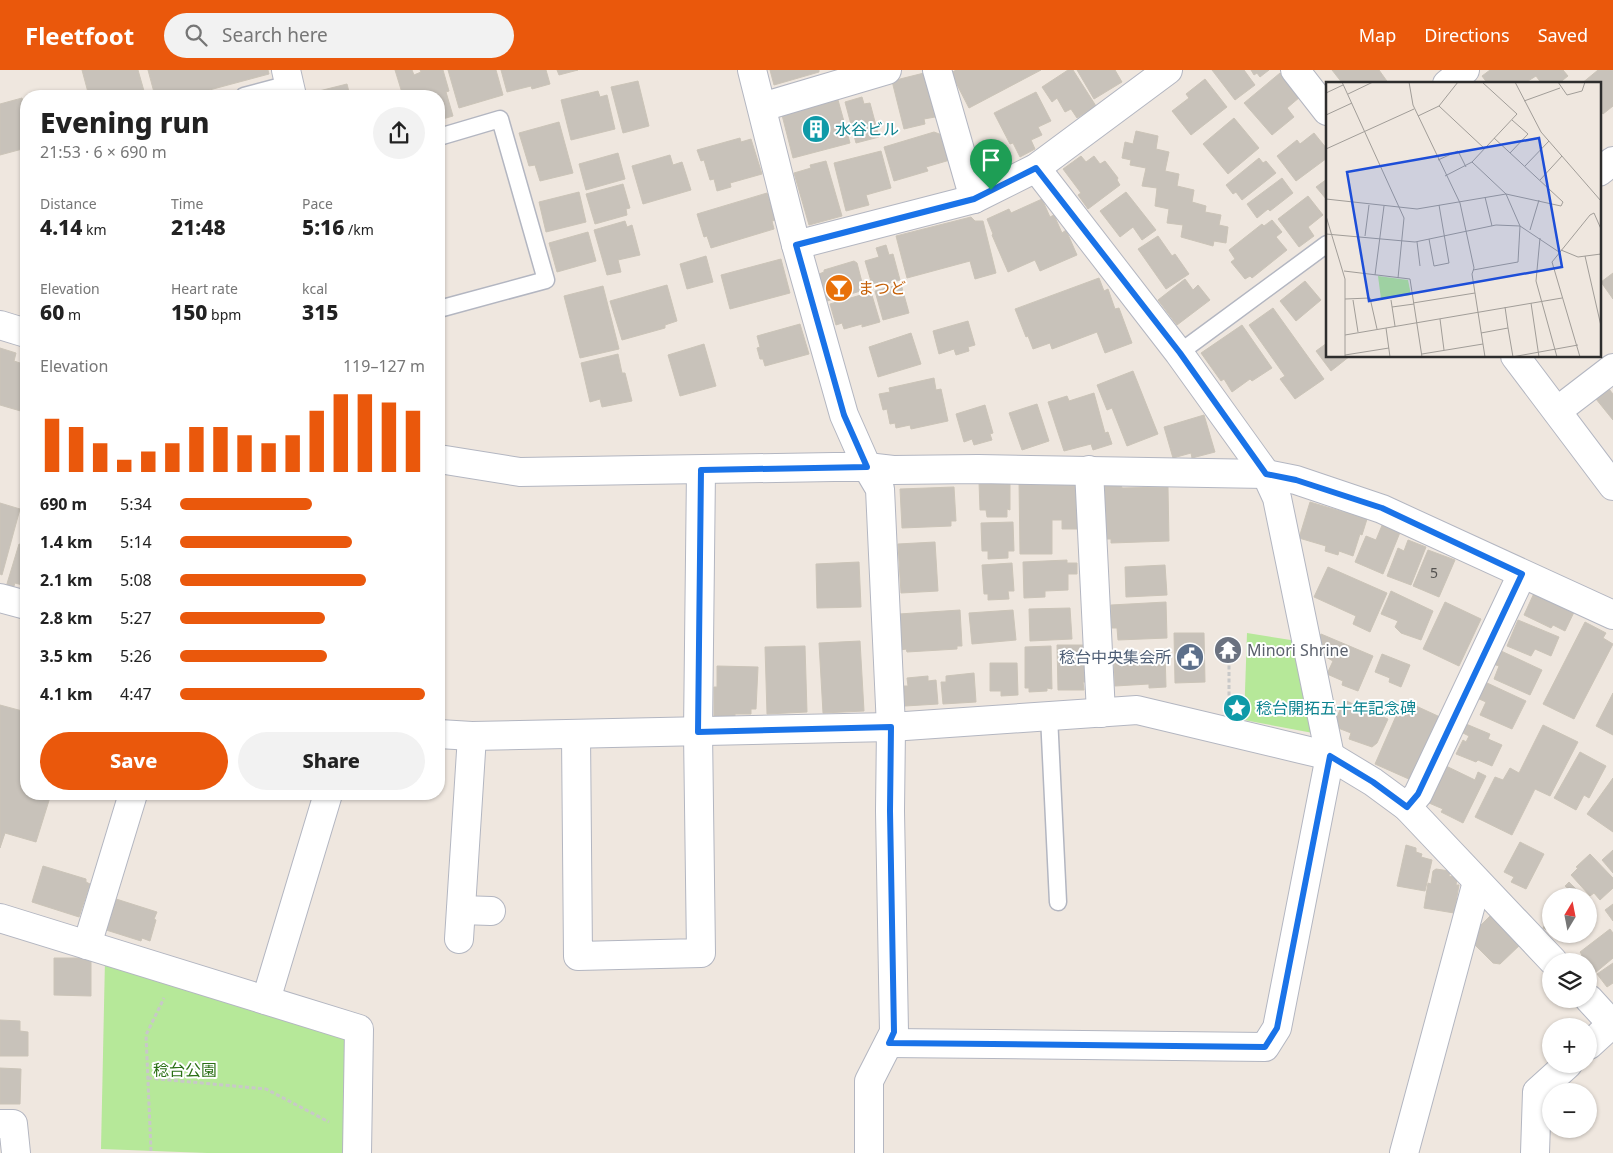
<!DOCTYPE html>
<meta charset="utf-8">
<style>
:root{--surface:#fff;--page:#f2f2f2;--text:#222;--muted:#767676;--accent:#ea580c}
body{margin:0;font-family:"Noto Sans","Noto Sans JP",sans-serif;background:var(--page);color:var(--text);height:100vh;display:flex;flex-direction:column;font-size:19px;white-space:nowrap}
*{box-sizing:border-box;margin:0}
p{font-size:16px;color:var(--muted)}
.icon{flex:none;width:28px;height:28px;fill:none;stroke:currentColor;stroke-width:2;stroke-linecap:round;stroke-linejoin:round}
.map{position:relative;flex:1;overflow:hidden}
.drawer{position:absolute;left:20px;top:20px;width:425px;height:710px;display:flex;flex-direction:column;background:var(--surface);border-radius:20px;box-shadow:0 1px 4px #0004}
.drawer>*{flex:none}
.needle{width:32px;rotate:10deg}
.controls{position:absolute;left:1542px;top:818px;display:grid;gap:10px}
.controls a{display:grid;place-items:center;width:55px;height:55px;border-radius:50%;background:var(--surface);box-shadow:0 1px 4px #0004;font-size:25px}
.pin{position:absolute;display:grid;place-items:center;width:42px;height:42px;color:#fff;margin:-51px -21px;border-radius:50% 50% 50% 0;rotate:-45deg;box-shadow:0 0 5px #0007}
.pin .icon{rotate:45deg}
.round{display:grid;place-items:center;flex:none;width:52px;height:52px;border-radius:26px;background:var(--page)}
.overview{display:flex;align-items:center;justify-content:space-between;height:85px;padding:0 20px}
h1{font-size:28px;font-weight:800;line-height:38px}
.figures{display:grid;grid-template-columns:repeat(3,1fr);gap:8px;height:85px;padding:5px 20px}
.figures div{display:grid;align-content:center}
.figures b{font-size:21px;font-weight:800}
.figures small{font-size:14px;font-weight:400}
.figures p{font-size:14px}
.chart{height:140px;padding:10px 20px}
.chart p{display:flex;justify-content:space-between}
.chart svg{width:100%;height:90px;margin-top:5px;stroke:var(--accent);stroke-width:6}
.primary-button{display:flex;gap:10px;margin-top:auto;padding:10px 20px}
.primary-button a{flex:1;height:58px;border-radius:30px;background:var(--accent);color:#fff;font-size:20px;font-weight:800;line-height:58px;text-align:center}
.primary-button a+a{background:var(--page);color:var(--text)}
ul{padding:0 20px;list-style:none;font-size:16px}
li{display:grid;grid-template-columns:80px 60px 1fr;align-items:center;height:38px}
li i{height:12px;border-radius:6px;background:var(--accent)}
header{display:flex;align-items:center;gap:30px;box-sizing:border-box;height:70px;padding:0 25px;background:var(--accent);color:#fff}
header strong{font-size:24px}
nav{display:flex;gap:28px;margin-inline-start:auto;font-size:18px}
.search{width:350px;height:45px;background:var(--page);display:flex;align-items:center;gap:12px;box-sizing:border-box;padding:0 18px;border-radius:28px;color:var(--muted);font-size:19px}
.map>svg:first-child{display:block}
.green{fill:#b6e899}
.building{fill:#c8c2ba;stroke:#cbc4b8}
.lines{fill:none;stroke-linecap:round;stroke-linejoin:round}
.lane-casing{stroke:#b3b6c1;stroke-width:19}
.street-casing{stroke:#b3b6c1;stroke-width:30}
.path{stroke:#c8c8c8;stroke-width:3;stroke-dasharray:4 2.5;stroke-linecap:butt}
.lane{stroke:#fff;stroke-width:16}
.street{stroke:#fff;stroke-width:28}
.route-casing{stroke:#fff;stroke-width:10}
.route{stroke:#1a73e8;stroke-width:6}
.labels{text-anchor:middle;stroke-width:4;stroke-linejoin:round;paint-order:stroke}
.number-label{font-size:14px;fill:#545250}
.culture-label{font-size:16px;fill:#0d838f;stroke:#fff;text-anchor:start}
.food-label{font-size:16px;fill:#c56008;stroke:#fff;text-anchor:start}
.worship-label{font-size:16px;fill:#5b616d;stroke:#fff;text-anchor:start}
.service-label{font-size:16px;fill:#4e5e75;stroke:#fff;text-anchor:end}
.park-label{font-size:16px;fill:#2c7017;stroke:#fff}
.inset-road{fill:none;stroke:#a19d98;stroke-width:1}
.view{fill:#1d4ed8;fill-opacity:0.15;stroke:#1d4ed8;stroke-width:2.5}
.inset-edge{fill:none;stroke:#2d2d2d;stroke-width:2.5}
</style>
<header>
<strong>Fleetfoot</strong>
<div class="search"><svg class="icon" aria-label="search" viewBox="0 0 24 24"><circle cx="10" cy="10" r="6"/><path d="M15 15l6 6"/></svg>Search here</div>
<nav><a>Map</a><a>Directions</a><a>Saved</a></nav>
</header>
<div class="map">
<svg width="1613" height="1083" viewBox="0 0 1613 1083">
<rect width="100%" height="100%" fill="#efe7df"/>
<g class="green">
<path d="M1247 563 1297 571 1313 663 1244 650Z"/>
<path d="M105 889 347 965 346 1083H207L101 1079Z"/>
</g>
<g class="building">
<path d="M82 0H138L144 21 139 23 140 26H125V24L116 26H89Z"/>
<path d="M148 0H268L269 4 187 26H155Z"/>
<path d="M395 0H412L414 5 421 2 420 0H443L449 21 446 22 453 46 439 50V26H403Z"/>
<path d="M448 0H496L503 25 459 38Z"/>
<path d="M501 0H546L550 14 532 19 531 16 507 22Z"/>
<path d="M557 0H578L559 5Z"/>
<path d="M770 0H819V2L774 15Z"/>
<path d="M956 0H1041L969 38 951 3Z"/>
<path d="M1068 0H1073L1096 36 1077 48 1071 39 1065 42 1057 28 1052 32 1042 17Z"/>
<path d="M1077 0H1115L1122 12 1094 29Z"/>
<path d="M1212 0H1244L1255 15 1235 30Z"/>
<path d="M1251 0H1269L1260 7 1257 3 1254 5Z"/>
<path d="M1332 0H1379L1389 14H1343Z"/>
<path d="M1490 0H1563L1568 6 1558 14H1542L1536 6 1528 11V14H1488L1482 6Z"/>
<path d="M1598 0H1613V36L1603 44 1599 39V14H1581Z"/>
<path d="M924 3 935 47 924 49 925 54 904 59 892 11Z"/>
<path d="M1280 3 1300 27 1287 38 1294 47 1272 65 1244 33Z"/>
<path d="M1205 9 1227 37 1191 65 1172 41 1189 28 1186 24Z"/>
<path d="M638 11 649 56 623 63 611 17Z"/>
<path d="M347 14 350 26H308L307 24Z"/>
<path d="M598 21 600 27 607 25 615 59 571 70 561 30Z"/>
<path d="M1036 22 1051 51 1038 57 1042 65 1031 70 1035 79 1020 87 1013 73 1010 74 994 43Z"/>
<path d="M862 27 864 34 870 33 879 67 856 73 845 32Z"/>
<path d="M22 28 26 45V78L0 85V34Z"/>
<path d="M838 30 850 73 793 88 782 45Z"/>
<path d="M1234 48 1259 78 1228 104 1203 74Z"/>
<path d="M559 52 573 103 540 111 535 95 529 96 519 63Z"/>
<path d="M1136 61 1158 66 1156 79 1169 82 1165 101 1179 104 1177 116 1194 120 1192 132 1206 136 1205 142 1221 145 1219 155 1228 157 1226 173 1214 171 1213 176 1181 167 1183 155 1167 153 1169 139 1155 136 1157 118 1142 116 1146 98 1130 95 1131 90 1122 88 1125 72 1133 74Z"/>
<path d="M934 62 942 65 950 90 926 97 928 101 894 111 884 77Z"/>
<path d="M1314 63 1327 79V88L1296 111 1277 86 1297 70 1300 74Z"/>
<path d="M740 68 741 72 751 69 762 104 730 113 731 117 717 121 714 109 710 110 704 90 701 91 697 80Z"/>
<path d="M881 81 891 118 866 125 869 135 846 141 834 93Z"/>
<path d="M618 83 625 109 586 120 579 94Z"/>
<path d="M670 85 673 95 682 92 691 120 643 134 632 96Z"/>
<path d="M1081 86 1086 92 1094 86 1100 94 1105 91 1118 108 1117 110 1120 115 1088 139 1078 125 1081 123 1063 99Z"/>
<path d="M1259 88 1263 93 1266 91 1276 103 1242 130 1236 122 1233 124 1226 115Z"/>
<path d="M826 91 842 146 809 155 794 103 811 98 810 95Z"/>
<path d="M1282 108 1293 123 1270 141 1268 139 1257 148 1247 134Z"/>
<path d="M1327 109V130L1316 117Z"/>
<path d="M623 114 630 138 626 139 627 145 595 154 586 124Z"/>
<path d="M579 122 586 152 546 162 539 132Z"/>
<path d="M1126 122 1156 160 1142 170 1133 157 1120 167 1100 141Z"/>
<path d="M767 123 776 150 772 151 774 159 711 178 707 166 704 167 697 144Z"/>
<path d="M1308 126 1323 145 1308 157 1314 166 1299 177 1278 149Z"/>
<path d="M1042 129 1050 147 1054 145 1062 163 1066 160 1077 185 1040 201 1035 190 1008 202 992 165 993 164 987 149 1009 139 1011 143Z"/>
<path d="M971 147 975 151H983L996 203 975 209 970 191 907 208 896 166Z"/>
<path d="M1272 150 1282 162 1276 167 1287 180 1252 208 1250 206 1245 209 1231 192 1235 189 1229 180 1262 154 1264 156Z"/>
<path d="M625 151 627 157 632 155 640 185 618 190 621 202 607 205 594 160Z"/>
<path d="M588 162 596 191 557 202 549 173Z"/>
<path d="M1158 166 1172 186 1175 184 1189 204 1166 219 1138 179Z"/>
<path d="M886 175 889 185 893 184 900 210 873 218 865 191 879 187 876 178Z"/>
<path d="M706 186 713 212 687 219 680 194Z"/>
<path d="M781 189 790 223 730 239 721 205Z"/>
<path d="M854 191 857 193 864 220 827 231 819 204 824 202V200Z"/>
<path d="M1613 203V229L1601 212Z"/>
<path d="M1099 208 1104 221 1108 219 1115 239 1119 238 1132 273 1105 283 1097 262 1052 279 1050 273 1033 279 1028 266 1026 267 1015 239Z"/>
<path d="M1185 209 1193 220 1198 215 1210 230 1177 255 1158 230Z"/>
<path d="M1305 211 1321 230 1296 251 1280 231Z"/>
<path d="M901 214 909 243 883 250 875 221Z"/>
<path d="M667 215 677 251 665 255V258L622 270 610 231Z"/>
<path d="M603 216 619 279 580 288 564 226Z"/>
<path d="M871 222 880 252 862 257V254L844 259 842 253 836 255 830 234Z"/>
<path d="M1273 238 1324 309 1295 329 1280 309 1285 306 1249 255Z"/>
<path d="M968 251 975 275 968 277 969 281 956 285 954 279 939 284 933 261Z"/>
<path d="M800 254 809 284 765 296 763 289H760L757 278 760 277 757 266Z"/>
<path d="M1242 255 1272 298 1252 311 1250 309 1232 322 1224 309 1221 311 1201 283Z"/>
<path d="M911 263 921 294 878 307 869 277Z"/>
<path d="M1327 273V286H1350L1331 301 1316 281Z"/>
<path d="M704 274 716 316 680 326 668 285Z"/>
<path d="M0 278 16 283 14 291 26 295V347L23 346 24 342 0 335Z"/>
<path d="M618 284 622 303H625L632 331 602 337 600 329 590 332 581 293Z"/>
<path d="M1133 301 1158 364 1127 376 1112 338 1107 340 1097 315Z"/>
<path d="M934 308 936 320 941 319 948 351 911 359 910 355 896 358 895 353 890 354 887 339 883 340 879 324 890 322 889 318Z"/>
<path d="M1609 319 1613 324V350L1596 329Z"/>
<path d="M1094 323 1105 363 1108 362 1112 374 1093 380 1091 374 1064 381 1048 332 1067 326 1069 331Z"/>
<path d="M1037 334 1049 371 1022 380 1009 343Z"/>
<path d="M985 335 993 363 990 364 992 370 974 375 972 369 964 372 956 344Z"/>
<path d="M1204 345 1215 382 1192 388 1191 383 1173 388 1164 357Z"/>
<path d="M1010 411V440L1007 439V447H987L986 440H980L979 412Z"/>
<path d="M1019 411H1039V415H1076V438H1079V459H1062V450H1052V484H1020Z"/>
<path d="M1104 414H1121L1122 418 1168 417 1169 471 1111 473V469H1106Z"/>
<path d="M954 417 956 451H951V456L902 458 900 419Z"/>
<path d="M1310 432 1367 449 1362 465 1360 464 1353 486 1339 481 1338 485 1325 481 1326 476 1299 468Z"/>
<path d="M0 433 20 439 2 505 0 504Z"/>
<path d="M26 445V465L21 463Z"/>
<path d="M1013 452 1014 481H1008V488L988 489V481H982L981 453Z"/>
<path d="M1383 453 1401 460 1383 504 1355 492 1366 466 1376 470Z"/>
<path d="M1408 470 1426 477 1411 515 1387 506 1398 478 1404 481Z"/>
<path d="M935 472 938 521 901 523 898 474Z"/>
<path d="M19 474 26 476V516L15 513 13 519 6 517Z"/>
<path d="M1428 480 1455 490 1439 527 1413 516Z"/>
<path d="M1067 490V493H1077V504H1068V520L1045 521V527L1024 528 1023 492Z"/>
<path d="M859 492 861 537 817 538 816 494Z"/>
<path d="M1012 493 1014 521H1008L1009 529 988 530V524H984L982 495Z"/>
<path d="M1165 495 1167 525 1126 527 1125 497Z"/>
<path d="M1328 497 1387 523 1370 562 1353 554 1356 546 1314 527Z"/>
<path d="M1391 521 1433 541 1421 570 1401 563 1395 557 1398 551 1381 544Z"/>
<path d="M1535 521 1575 540 1565 561 1553 555 1551 558 1524 545Z"/>
<path d="M1166 532 1167 568 1118 570 1117 558H1112L1111 535Z"/>
<path d="M1445 532 1481 549 1459 596 1423 579Z"/>
<path d="M1070 538 1072 569 1030 571 1029 539Z"/>
<path d="M960 540 962 576H957V579L907 582 906 579 901 580 899 544Z"/>
<path d="M1013 540 1016 570 972 574 969 543Z"/>
<path d="M1518 550 1559 567 1551 586 1535 579 1531 586 1507 576Z"/>
<path d="M1585 552 1606 563 1603 568 1613 574 1574 649 1543 634Z"/>
<path d="M1174 563H1204L1205 612 1175 613Z"/>
<path d="M1321 564 1373 586 1358 621 1342 615 1343 611 1327 604 1333 591 1324 586 1328 578 1317 573Z"/>
<path d="M860 571 864 641 823 643 819 573Z"/>
<path d="M1218 573H1237L1236 587H1218Z"/>
<path d="M1057 575H1087V612H1083L1084 620H1058Z"/>
<path d="M805 576 807 642 767 644 765 577Z"/>
<path d="M1051 576 1052 619 1047 618V621L1029 622V618H1025V577Z"/>
<path d="M1499 580 1542 600 1530 625 1494 609 1499 596 1493 594Z"/>
<path d="M1165 582 1166 617 1149 618V614L1115 616 1114 584Z"/>
<path d="M1382 584 1410 595 1401 617 1389 612 1390 608 1375 602Z"/>
<path d="M990 593H1017L1018 625 1001 626V621H990Z"/>
<path d="M717 596 758 597 756 639H751V644H735V647L714 646V617H717Z"/>
<path d="M974 603 976 632 943 634 941 612H946V606Z"/>
<path d="M928 606V611L936 610 938 634 905 636 903 616H908L907 608Z"/>
<path d="M1485 612 1526 631 1512 659 1480 645 1486 632 1477 628Z"/>
<path d="M1613 623V665L1596 656Z"/>
<path d="M1344 630 1388 649 1377 673 1372 677 1349 669 1351 663 1338 658 1339 654 1335 652Z"/>
<path d="M1403 630 1440 647 1411 710 1375 694Z"/>
<path d="M0 635 26 642V724H51L36 772 5 763 0 778Z"/>
<path d="M1466 654 1490 664 1488 669 1502 675 1492 696 1478 690 1476 692 1456 684 1463 670 1466 672 1469 666 1463 663Z"/>
<path d="M1543 655 1578 672 1550 726 1535 719 1512 765 1475 747 1495 707 1503 710 1510 698 1519 703Z"/>
<path d="M1580 682 1606 696 1589 728 1584 725 1576 740 1554 728Z"/>
<path d="M1446 696 1475 710 1478 702 1486 706 1463 753 1441 742 1443 739 1429 733Z"/>
<path d="M1613 708V762L1587 744Z"/>
<path d="M1520 772 1544 784 1526 819 1511 812 1514 807 1504 802Z"/>
<path d="M1406 775 1416 778V782L1422 784 1421 787 1432 790 1425 821 1397 816Z"/>
<path d="M1613 780V803L1602 790Z"/>
<path d="M1590 784 1613 808V818L1600 830 1594 823 1590 826 1571 805 1578 798 1576 797Z"/>
<path d="M43 796 86 809V812L90 814 79 847 32 832Z"/>
<path d="M1436 799 1450 801 1449 806 1457 808 1456 815H1459L1454 843 1424 838 1428 813 1431 814 1433 801Z"/>
<path d="M1569 812 1582 825V826H1561L1564 821 1571 826 1572 822 1565 816Z"/>
<path d="M113 828 157 842 154 849 156 850 150 871 142 868 141 871 103 859Z"/>
<path d="M1613 834V851L1605 840Z"/>
<path d="M1492 844 1522 873 1500 894 1493 893 1470 870 1479 861 1477 859Z"/>
<path d="M1551 844V862L1543 858Z"/>
<path d="M1610 859 1613 863V888L1595 903 1593 900 1590 903 1589 891H1581L1578 888 1582 885 1580 882Z"/>
<path d="M54 888H91V926L54 925Z"/>
<path d="M1613 893V913L1607 917 1597 904Z"/>
<path d="M0 950 20 951V961L28 962V986H0Z"/>
<path d="M0 998 21 999 20 1034H0Z"/>
</g>
<g class="lines">
<defs>
<g id="lane">
<path d="M244 26 289 14"/>
<path d="M439 67 500 49 546 210 439 239"/>
<path d="M1179 283 1327 174"/>
<path d="M1049 646 1058 832"/>
</g>
<g id="street">
<path d="M286 0 292 26"/>
<path d="M752 0 796 175 844 345 867 397 880 419 891 657 890 741 894 962 869 1011V1083"/>
<path d="M937 0 974 129"/>
<path d="M1295 0 1327 41"/>
<path d="M1447 14 1465 0"/>
<path d="M762 37 887 0"/>
<path d="M1599 102 1613 91"/>
<path d="M796 175 974 129 1036 98 1168 0"/>
<path d="M0 255 26 263"/>
<path d="M1515 286 1613 416"/>
<path d="M1557 341 1613 298"/>
<path d="M439 389 520 402 834 397H867L893 400 978 399 1266 404 1296 410 1382 439 1613 545"/>
<path d="M1089 400 1101 643"/>
<path d="M0 528 26 535"/>
<path d="M439 664 472 666 891 657 1137 640 1330 686 1373 712 1407 737 1553 891"/>
<path d="M576 665 578 886 701 883 698 662 701 400"/>
<path d="M1407 737 1418 724 1522 504"/>
<path d="M461 840 491 841"/>
<path d="M0 848 359 959 357 1083"/>
<path d="M459 869 472 666"/>
<path d="M87 875 133 724"/>
<path d="M1589 929 1612 954"/>
<path d="M266 930 328 724"/>
<path d="M889 973 1265 977 1277 958 1330 686 1277 428 1266 404 1179 283 1036 98"/>
<path d="M1589 975 1613 953"/>
<path d="M0 1054H13L16 1083"/>
<path d="M1404 1083 1477 812"/>
<path d="M1535 1083 1537 1022 1568 994"/>
</g>
</defs>
<use href="#lane" class="lane-casing"/>
<use href="#street" class="street-casing"/>
<g class="path">
<path d="M1229 632V593"/>
<path d="M148 1008 266 1019 329 1052"/>
<path d="M151 1081 146 965 164 928"/>
</g>
<use href="#lane" class="lane"/>
<use href="#street" class="street"/>
</g>
<g class="lines">
<defs>
<path id="route" d="M1036 98 1180 283 1266 404 1296 410 1382 438 1522 504 1418 724 1407 737 1373 712 1330 686 1277 958 1265 977 889 973 894 962 890 741 891 657 698 662 701 400 867 397 844 345 796 175 974 129Z"/>
</defs>
<use href="#route" class="route-casing"/>
<use href="#route" class="route"/>
</g>
<defs>
<symbol id="building-disc" viewBox="-11 -11 22 22"><circle r="9.5" fill="#0f9aa8" stroke="#fff"/><path d="M-4-6H4V6H1V3H-1V6H-4ZM-2.5-4.3h1.7v1.8h-1.7ZM.8-4.3h1.7v1.8H.8ZM-2.5-1h1.7V.8h-1.7ZM.8-1h1.7V.8H.8Z" fill="#fff"/></symbol>
<symbol id="bar-disc" viewBox="-11 -11 22 22"><circle r="9.5" fill="#e8710a" stroke="#fff"/><path d="M-6-5H6L.8 .8V4.5H3.5V6h-7V4.5H-.8V.8Z" fill="#fff"/></symbol>
<symbol id="temple-disc" viewBox="-11 -11 22 22"><circle r="9.5" fill="#6b7280" stroke="#fff"/><path d="M0-6L5-2H3V0L6.5 2.5H4V6H1.5V3h-3V6H-4V2.5H-6.5L-3 0V-2H-5Z" fill="#fff"/></symbol>
<symbol id="civic-disc" viewBox="-11 -11 22 22"><circle r="9.5" fill="#5c6f8a" stroke="#fff"/><path d="M-.6-6.5H3V-4.5H.6V-3L4-1V1h2V6H-6V1h2V-1L-.6-3ZM-1.2 2.5V6h2.4V2.5Z" fill="#fff"/></symbol>
<symbol id="sight-disc" viewBox="-11 -11 22 22"><circle r="9.5" fill="#0f9aa8" stroke="#fff"/><path d="M0-6L1.8-2.2L6-1.7L2.9 1.2L3.7 5.4L0 3.3L-3.7 5.4L-2.9 1.2L-6-1.7L-1.8-2.2Z" fill="#fff"/></symbol>
</defs>
<g fill-rule="evenodd">
<use href="#building-disc" x="800" y="43" width="32" height="32"/>
<use href="#bar-disc" x="823" y="202" width="32" height="32"/>
<use href="#temple-disc" x="1212" y="564" width="32" height="32"/>
<use href="#civic-disc" x="1174" y="571" width="32" height="32"/>
<use href="#sight-disc" x="1221" y="622" width="32" height="32"/>
</g>
<g class="labels">
<g class="number-label">
<text x="1434" y="508">5</text>
</g>
<g class="culture-label">
<text x="835" y="65">水谷ビル</text>
<text x="1256" y="644">稔台開拓五十年記念碑</text>
</g>
<g class="food-label">
<text x="858" y="224">まつど</text>
</g>
<g class="worship-label">
<text x="1247" y="586">Minori Shrine</text>
</g>
<g class="service-label">
<text x="1171" y="593">稔台中央集会所</text>
</g>
<g class="park-label">
<text x="185" y="1006">稔台公園</text>
</g>
</g>
<g transform="translate(1326 12)">
<rect width="275" height="275" fill="#efe7df"/>
<path d="M52 194 82 198 85 213 55 217Z" fill="#b6e899"/>
<path class="inset-road" d="M16 0 78 136 72 196M83 0 87 23 134 121 148 186 146 192 159 275M189 0 215 50 275 119M232 0 241 13 256 9 259 0M0 11 17 3M22 12 47 0M198 19 234 6M113 24 132 0M0 33 26 21M92 34 113 24 159 67M0 67 88 27M184 71 202 52 186 38M112 78 132 69 140 85M146 80 180 112 194 144 192 180 147 188M199 84 223 59M119 94 146 80 191 32 156 0M214 98 236 74M159 115 166 144M0 117 91 127 180 112 235 124 237 120 168 56M0 134 19 197V275M204 148 213 118M0 152 89 160 170 143 194 144 233 170M39 154 43 123M214 156 210 199 231 275M103 157 108 184 123 181 113 123M91 160 94 184M235 168 252 175 275 172M259 174 275 244M18 189 84 197 96 275M49 193 58 124M19 217 44 216 51 247M27 218 32 250M65 218 69 244M87 221 149 211M205 221 213 275M66 225 88 222M179 225 182 246M114 237 118 268M60 246 64 275M155 251 182 246 187 275M19 253 236 216M96 272 157 262M19 273 63 266M186 275 252 263M254 275 226 180 264 133 268 131 275 147"/>
<path class="view" d="M213 56 236 185 43 219 21 90Z"/>
<rect width="275" height="275" class="inset-edge"/>
</g>
</svg>
<div class="controls">
<a><svg class="needle" viewBox="-14 -14 28 28"><path d="M0-13l5 13h-10z" fill="#e53935"/><path d="M0 13l5-13h-10z" fill="#767676"/></svg></a>
<a><svg class="icon" aria-label="layers" viewBox="0 0 24 24"><path d="M12 4l9 5-9 5-9-5zM3 14l9 5 9-5"/></svg></a>
<a>+</a>
<a>−</a>
</div>
<div class="pin" style="left:991px;top:120px;background:#1e9e55"><svg class="icon" aria-label="arrive" viewBox="0 0 24 24"><path d="M6 21V4h12l-3 4 3 4H6"/></svg></div>
<section class="drawer">
<div class="overview"><div><h1>Evening run</h1><p>21:53 · 6 × 690 m</p></div><a class="round"><svg class="icon" aria-label="share" viewBox="0 0 24 24"><path d="M12 15V3M7 8l5-5 5 5M5 13v7h14v-7"/></svg></a></div>
<div class="figures">
<div><p>Distance</p><b>4.14<small> km</small></b></div>
<div><p>Time</p><b>21:48</b></div>
<div><p>Pace</p><b>5:16<small> /km</small></b></div>
</div>
<div class="figures">
<div><p>Elevation</p><b>60<small> m</small></b></div>
<div><p>Heart rate</p><b>150<small> bpm</small></b></div>
<div><p>kcal</p><b>315</b></div>
</div>
<div class="chart"><p><span>Elevation</span>119–127 m</p>
<svg viewBox="0 0 160 44" preserveAspectRatio="none"><path d="M5 44V18M15 44V22M25 44V30M35 44V38M45 44V34M55 44V30M65 44V22M75 44V22M85 44V26M95 44V30M105 44V26M115 44V14M125 44V6M135 44V6M145 44V10M155 44V14"/></svg>
</div>
<ul>
<li><b>690 m</b>5:34<i style="width:54%"></i></li>
<li><b>1.4 km</b>5:14<i style="width:70%"></i></li>
<li><b>2.1 km</b>5:08<i style="width:76%"></i></li>
<li><b>2.8 km</b>5:27<i style="width:59%"></i></li>
<li><b>3.5 km</b>5:26<i style="width:60%"></i></li>
<li><b>4.1 km</b>4:47<i style="width:100%"></i></li>
</ul>
<div class="primary-button"><a>Save</a><a>Share</a></div>
</section>
</div>
